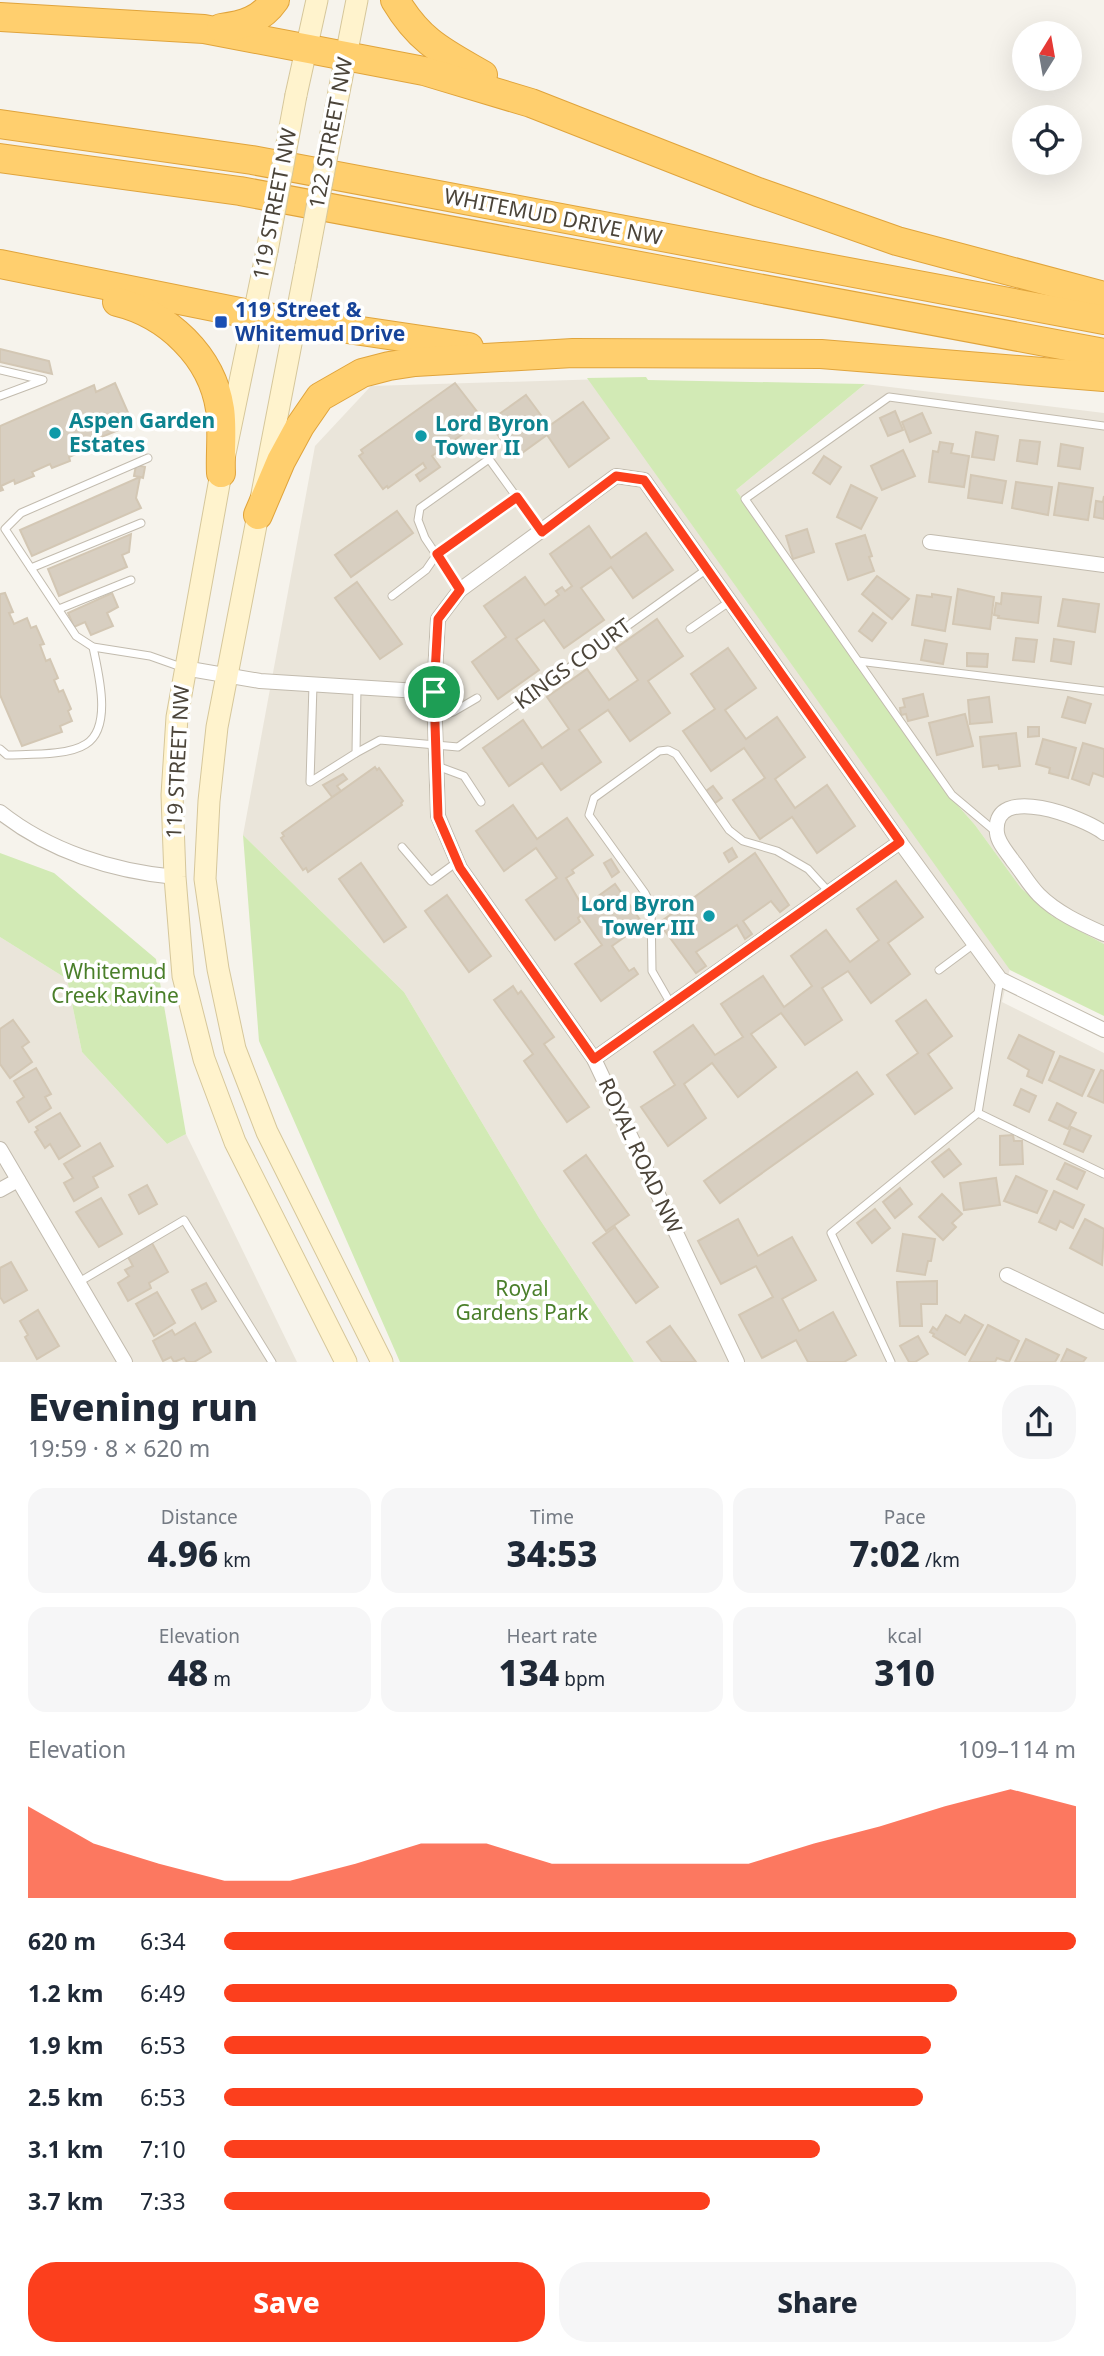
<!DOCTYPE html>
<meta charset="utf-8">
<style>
:root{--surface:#fff;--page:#f6f6f7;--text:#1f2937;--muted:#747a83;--accent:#fc3f1d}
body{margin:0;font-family:"Noto Sans",sans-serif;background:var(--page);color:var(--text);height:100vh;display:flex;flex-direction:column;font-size:26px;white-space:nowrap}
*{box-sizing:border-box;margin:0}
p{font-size:23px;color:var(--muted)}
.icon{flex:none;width:38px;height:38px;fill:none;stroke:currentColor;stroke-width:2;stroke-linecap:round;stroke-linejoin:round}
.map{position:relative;height:1362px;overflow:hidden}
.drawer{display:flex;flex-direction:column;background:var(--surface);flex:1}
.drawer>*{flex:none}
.needle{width:46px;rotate:11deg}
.tools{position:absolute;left:1012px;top:21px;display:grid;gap:14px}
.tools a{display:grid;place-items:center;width:70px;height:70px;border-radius:50%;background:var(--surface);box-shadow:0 7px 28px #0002;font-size:35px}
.pin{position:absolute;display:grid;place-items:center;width:60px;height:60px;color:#fff;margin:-30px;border:4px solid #fff;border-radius:50%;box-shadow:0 2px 7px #0007}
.round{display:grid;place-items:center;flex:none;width:74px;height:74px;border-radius:28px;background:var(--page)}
.overview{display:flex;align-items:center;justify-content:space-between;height:119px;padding:0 28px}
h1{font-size:38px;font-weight:800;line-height:52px}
.figures{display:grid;grid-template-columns:repeat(3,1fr);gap:10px;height:119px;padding:7px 28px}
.figures div{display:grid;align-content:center;border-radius:18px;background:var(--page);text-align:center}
.figures b{font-size:35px;font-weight:800}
.figures small{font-size:19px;font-weight:400}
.figures p{font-size:19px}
.chart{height:196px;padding:14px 28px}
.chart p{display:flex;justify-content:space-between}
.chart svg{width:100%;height:126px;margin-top:7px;fill:var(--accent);opacity:.7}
.action{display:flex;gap:14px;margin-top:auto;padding:14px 28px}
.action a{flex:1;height:80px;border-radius:28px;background:var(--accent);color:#fff;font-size:28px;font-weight:800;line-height:80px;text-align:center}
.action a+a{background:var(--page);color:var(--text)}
ul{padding:0 28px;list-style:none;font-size:23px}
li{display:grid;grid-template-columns:112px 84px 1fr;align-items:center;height:52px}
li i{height:18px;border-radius:9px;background:var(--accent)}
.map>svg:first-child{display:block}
.residential{fill:#eae5da}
.green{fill:#d2eab5}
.building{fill:#d8cfc1;stroke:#d3c7b4;stroke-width:2}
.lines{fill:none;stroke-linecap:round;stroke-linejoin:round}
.service-casing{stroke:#c2bbae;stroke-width:9}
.minor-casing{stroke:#c2bbae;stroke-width:16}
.secondary-casing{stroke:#d6c79b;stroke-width:23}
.motorway-casing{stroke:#e0a43c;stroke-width:30}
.service{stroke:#fff;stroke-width:7}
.minor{stroke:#fff;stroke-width:14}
.secondary{stroke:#fff3cd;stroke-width:21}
.motorway{stroke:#ffcf6e;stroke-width:28}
.secondary-bridge-casing{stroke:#d6c79b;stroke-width:23;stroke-linecap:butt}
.secondary-bridge{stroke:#fff3cd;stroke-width:21}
.route-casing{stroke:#fff;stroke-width:14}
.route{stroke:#fc3f1d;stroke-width:9}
.transit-dot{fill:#1a4fb4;stroke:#fff;stroke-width:2.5}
.culture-dot{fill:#0f9aa8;stroke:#fff;stroke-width:2.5}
.labels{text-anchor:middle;stroke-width:7;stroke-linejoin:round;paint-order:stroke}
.street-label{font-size:21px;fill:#4b4439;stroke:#fff}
.transit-label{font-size:21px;font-weight:bold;fill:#164399;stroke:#fff;text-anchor:start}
.culture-label{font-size:21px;font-weight:bold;fill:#0d838f;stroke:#fff;text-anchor:start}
.park-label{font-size:21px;fill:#4a7f2a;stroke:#fff}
</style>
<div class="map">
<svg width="1104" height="1362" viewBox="0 0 1104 1362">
<rect width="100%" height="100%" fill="#f6f3ec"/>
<g class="residential">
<path d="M605 379 1010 968 1002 1002 1104 1053V1362H634L539 1218 404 992 243 835 315 446 371 386Z"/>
<path d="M865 384 1104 413V944L1052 916 1021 888 975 825 946 792 858 661 736 490Z"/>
<path d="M0 937 67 979 82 1052 167 1144 186 1134 297 1362H0Z"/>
</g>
<g class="green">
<path d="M646 377 648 380 865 384 736 490 858 661 946 792 975 825 1021 888 1052 916 1104 944V1016L1010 970 587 378Z"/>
<path d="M243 835 404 992 539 1218 634 1362H400L259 1041Z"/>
<path d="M0 853 54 873 156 959 186 1134 167 1144 82 1052 67 979 0 937Z"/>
</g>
<g class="building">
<path d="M0 349 49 361 52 374 0 362Z"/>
<path d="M115 383 133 424 92 441 94 446 69 457 70 461 52 468 50 464 32 472 34 476 15 484 14 480 1 486 3 490 0 491V426L94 385 96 392Z"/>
<path d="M455 383 482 418 479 419 481 421 432 456 440 467 420 481 416 475 426 468 423 463 388 488 387 486 383 489 359 456 363 453 361 450Z"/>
<path d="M526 395 549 426 583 402 609 438 569 467 547 435 515 458 488 422Z"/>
<path d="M895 411 903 430 888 436 880 418Z"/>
<path d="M922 413 931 433 910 442 902 422Z"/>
<path d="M976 432 998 436 994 460 972 457Z"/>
<path d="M1020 440 1040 442 1037 464 1017 461Z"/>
<path d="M940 442 953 444 951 453 969 456 964 487 929 482 933 451 938 452Z"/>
<path d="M1061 444 1083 448 1080 469 1058 466Z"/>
<path d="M903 450 915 476 882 490 871 466Z"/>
<path d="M824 456 841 467 830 484 813 473Z"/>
<path d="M136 465 145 467 143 478 140 477 136 498 141 508 32 556 20 530 140 477 134 476Z"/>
<path d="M971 475 1006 481 1002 503 968 498Z"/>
<path d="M1016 482 1052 487 1048 515 1012 508Z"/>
<path d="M1059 483 1093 488 1088 520 1054 515Z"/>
<path d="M851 485 877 498 861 529 837 517Z"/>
<path d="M1104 496V519L1094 517 1096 501 1103 502Z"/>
<path d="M397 511 413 533 351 577 335 555Z"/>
<path d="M589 526 611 558 646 533 673 570 633 598 611 567 581 588 604 620 564 648 544 620 516 639 539 670 498 699 472 662 506 637 484 606 525 577 545 605 559 595 556 591 562 587 565 591 572 586 550 554Z"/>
<path d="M807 529 814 552 793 559 786 536Z"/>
<path d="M131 534 129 552 122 555 127 567 59 596 48 569Z"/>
<path d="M865 535 872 556 869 557 874 571 848 580 836 544Z"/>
<path d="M877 576 909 599 892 619 862 594Z"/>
<path d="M357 582 402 644 380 659 335 598Z"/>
<path d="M958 589 994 597 990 629 953 624Z"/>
<path d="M5 593 13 612 9 613 14 624 27 618 31 628 36 626 44 644 40 645 46 661 50 659 58 678 54 680 59 692 63 690 71 709 68 711 72 721 60 726 62 732 22 746 0 695V594Z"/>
<path d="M112 593 118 607 107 613 113 626 91 635 85 622 74 627 68 613Z"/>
<path d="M1002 593 1041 597 1038 623 998 618 999 616 994 615 996 603 1001 604Z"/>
<path d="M932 594 951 597 945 631 912 625 917 595 932 597Z"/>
<path d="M1063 599 1099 604 1095 632 1058 626Z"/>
<path d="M873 613 886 623 872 641 859 631Z"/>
<path d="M657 619 683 656 648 681 670 713 630 741 608 710 579 730 601 762 561 790 542 763 509 786 483 748 523 720 542 748 569 729 547 697 587 669 609 700 638 680 616 648Z"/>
<path d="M1016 638 1037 640 1034 662 1013 660Z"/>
<path d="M1054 639 1074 642 1071 664 1051 661Z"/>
<path d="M925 640 947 644 943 664 921 660Z"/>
<path d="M728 648 756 688 725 710 746 739 777 717 805 757 775 779 795 808 827 785 855 826 817 853 792 817 760 839 733 800 765 778 744 748 711 771 683 731 715 709 691 674Z"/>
<path d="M967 653 988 654 987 667 967 666Z"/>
<path d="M923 694 928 716 908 721 906 714 901 715 900 708 905 707 903 699Z"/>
<path d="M989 697 992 722 970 724 968 700Z"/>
<path d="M1068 697 1091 704 1085 723 1062 717Z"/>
<path d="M965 714 973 746 937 755 929 723Z"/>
<path d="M1028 727H1039V736L1028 737Z"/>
<path d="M1016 733 1020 766 999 769 998 765 983 767 980 737Z"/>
<path d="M1043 739 1076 748 1068 778 1049 773 1050 768 1036 764Z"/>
<path d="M1083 743 1104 749V777L1093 773 1089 785 1072 779Z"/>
<path d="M375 767 377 770 379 768 403 801 401 803 402 805 308 872 306 868 303 870 281 838 284 836 282 833Z"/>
<path d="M343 774 347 779 337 786 341 791 332 797 323 785Z"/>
<path d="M713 786 722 798 715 803 706 791Z"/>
<path d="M513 805 537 839 567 818 593 855 572 870 574 873 566 878 583 907 615 884 643 924 612 946 629 971 634 968 638 974 601 1001 575 964 602 945 581 915 578 918 580 922 555 940 526 900 557 878 536 848 504 871 476 831Z"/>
<path d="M732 848 737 857 729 862 724 853Z"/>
<path d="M755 853 789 905 780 912 771 901 743 921 752 934 745 939 737 925 696 952 706 966 696 973 659 923Z"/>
<path d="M611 859 619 872 612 877 604 863Z"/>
<path d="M361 863 406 927 384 942 339 879Z"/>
<path d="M896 881 923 917 888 943 910 974 871 1003 848 971 822 988 842 1020 805 1045 781 1013 751 1034 776 1067 738 1097 712 1063 684 1084 706 1118 668 1146 641 1107 675 1085 654 1052 693 1025 715 1055 743 1037 721 1004 763 976 784 1007 812 986 791 956 826 930 850 962 879 940 857 909Z"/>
<path d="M447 895 491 956 469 972 425 911Z"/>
<path d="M513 986 518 994 521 991 554 1037 544 1044 589 1107 567 1122 524 1061 533 1054 494 1000Z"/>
<path d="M926 1000 952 1036 928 1054 952 1088 915 1114 887 1075 918 1053 896 1021Z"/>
<path d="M13 1020 29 1042 22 1047 32 1062 10 1078 0 1064V1029Z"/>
<path d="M1019 1035 1054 1052 1042 1083 1027 1076 1029 1070 1008 1058Z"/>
<path d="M1060 1056 1094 1070 1082 1096 1049 1080Z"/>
<path d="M36 1068 51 1094 45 1097 51 1108 29 1122 17 1102 24 1097 14 1081Z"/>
<path d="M1101 1070 1104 1071V1103L1088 1096Z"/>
<path d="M857 1072 873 1094 720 1203 704 1181Z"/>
<path d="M1021 1089 1036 1096 1029 1112 1014 1105Z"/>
<path d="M1057 1103 1076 1113 1068 1129 1049 1120Z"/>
<path d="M60 1113 80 1146 59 1159 50 1144 45 1148 35 1132 38 1130 36 1127Z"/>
<path d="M1071 1127 1091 1136 1083 1152 1064 1144Z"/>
<path d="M1013 1135 1014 1141H1022L1023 1164 1000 1165V1136Z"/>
<path d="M100 1143 113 1166 93 1177 98 1187 74 1201 64 1183 73 1178 64 1164Z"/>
<path d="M949 1149 961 1164 944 1177 932 1162Z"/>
<path d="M586 1155 629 1215 606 1231 564 1171Z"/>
<path d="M1065 1163 1085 1172 1077 1189 1057 1179Z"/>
<path d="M1016 1176 1047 1191 1037 1213 1004 1201Z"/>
<path d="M996 1178 1000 1205 964 1210 960 1183Z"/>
<path d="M147 1185 157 1204 139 1214 129 1195Z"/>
<path d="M900 1188 912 1204 895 1218 883 1202Z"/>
<path d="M1054 1191 1084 1205 1073 1228 1060 1221 1056 1230 1039 1222Z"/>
<path d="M942 1194 962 1214 952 1223 956 1227 943 1240 919 1217Z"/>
<path d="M101 1198 122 1234 99 1247 76 1212Z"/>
<path d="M875 1209 890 1228 872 1243 857 1223Z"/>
<path d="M738 1219 758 1256 792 1237 816 1280 782 1299 799 1331 833 1312 856 1355 844 1362H808L796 1340 762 1358 739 1315 773 1297 756 1266 721 1284 698 1241Z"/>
<path d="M1085 1219 1104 1229 1102 1265 1070 1248Z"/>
<path d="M615 1227 658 1287 636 1303 593 1243Z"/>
<path d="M903 1234 935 1239 931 1261H928L925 1275 897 1271Z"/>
<path d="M152 1243 168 1272 149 1283 151 1288 128 1301 118 1283 129 1276 125 1270 133 1266 128 1257Z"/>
<path d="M11 1262 27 1290 4 1303 0 1297V1268Z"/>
<path d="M937 1281V1304H921L922 1326H900L897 1282Z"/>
<path d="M206 1283 216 1301 202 1309 192 1290Z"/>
<path d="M157 1292 175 1323 154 1336 136 1304Z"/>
<path d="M38 1310 59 1346 37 1359 25 1337 28 1335 20 1321Z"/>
<path d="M946 1315 960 1323 965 1315 983 1325 965 1355 933 1336 934 1334 930 1332 933 1327 937 1330Z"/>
<path d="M195 1323 211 1352 194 1362H187L184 1358 174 1362 171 1357 163 1361 153 1341 172 1330 175 1335Z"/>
<path d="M988 1325 1019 1341 1009 1362 997 1358 995 1362H969Z"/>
<path d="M670 1326 696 1362H662L647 1342Z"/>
<path d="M918 1336 928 1354 915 1362H909L900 1346Z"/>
<path d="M1026 1339 1059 1355 1055 1362H1015Z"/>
<path d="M1067 1349 1086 1358 1083 1362H1061Z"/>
</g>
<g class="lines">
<defs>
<g id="service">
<path d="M0 370 43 380 0 396"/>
<path d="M148 458 21 513 5 529 76 636 93 647 150 656 184 668"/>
<path d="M31 568 141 523"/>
<path d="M460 590 425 538 418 520 420 508 489 459 542 532"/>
<path d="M392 596 426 570 437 554 517 497"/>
<path d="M59 609 131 580"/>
<path d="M690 629 729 602"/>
<path d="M858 661 745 499 889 397 1104 426"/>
<path d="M313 685 310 782 356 753 357 687"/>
<path d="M436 718 453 712 477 698"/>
<path d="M0 749 7 755C29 754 68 756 86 744 113 727 98 672 93 647"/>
<path d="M356 753 380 740 458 747 707 569"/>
<path d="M437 766 464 776 481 802"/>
<path d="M996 832 952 795 858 661 1104 691"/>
<path d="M402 847 431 881 457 862"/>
<path d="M939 970 974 944"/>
<path d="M671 1004 652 971 651 905 645 893 589 815 594 798 659 751 668 750 676 754 729 830 743 841 777 851 808 869 829 892"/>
<path d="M978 1113 1000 979"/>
<path d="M79 1282 184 1220 272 1362"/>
<path d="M891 1362 831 1233 978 1113 1104 1174"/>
</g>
<g id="minor">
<path d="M930 542 1104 565"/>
<path d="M184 668 260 681 434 692"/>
<path d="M0 812C49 851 112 871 175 877"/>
<path d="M1104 833C1085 818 991 781 997 833 998 843 1007 852 1013 861 1022 872 1029 885 1039 895 1057 913 1082 924 1104 934"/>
<path d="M594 1059 900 842"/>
<path d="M0 1149 125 1362"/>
<path d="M0 1190 18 1180"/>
<path d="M1007 1275 1104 1322"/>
<path d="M737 1362 594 1059 460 868 438 816 434 692 438 619 460 590 616 476 644 480 900 842 1000 979 1104 1030"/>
</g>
<g id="secondary">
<path d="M296 95 317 0"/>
<path d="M336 107 357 0"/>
<path d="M267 251 221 473 177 717 172 795 175 877 183 976 204 1059 235 1142 346 1362"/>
<path d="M306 266 217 727 209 801 205 879 218 969 235 1049 267 1132 382 1362"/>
</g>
<g id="motorway">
<path d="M395 0C420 42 443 52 483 75"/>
<path d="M0 17 204 29 424 71 531 103 758 192 897 241 1104 296"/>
<path d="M221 28C244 25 261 20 275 0"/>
<path d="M0 124 252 160 1104 320"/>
<path d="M0 158 240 191 1104 353"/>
<path d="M0 264 254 315 469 347"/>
<path d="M117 302C167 314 212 356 220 409 223 429 220 453 221 473"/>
<path d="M258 515 281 461 300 426 320 397 362 373 389 366 415 362 573 353 821 354 1104 377"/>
</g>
</defs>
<use href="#service" class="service-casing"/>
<use href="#minor" class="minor-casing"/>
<use href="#secondary" class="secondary-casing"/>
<use href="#motorway" class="motorway-casing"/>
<use href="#service" class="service"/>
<use href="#minor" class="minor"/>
<use href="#secondary" class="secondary"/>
<use href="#motorway" class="motorway"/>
<defs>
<g id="secondary-bridge">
<path d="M267 251 296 95"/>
<path d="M306 266 336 107"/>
</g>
</defs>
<use href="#secondary-bridge" class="secondary-bridge-casing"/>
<use href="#secondary-bridge" class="secondary-bridge"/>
</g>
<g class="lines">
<defs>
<path id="route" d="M616 476 644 480 900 842 594 1059 460 868 438 817 434 692 438 619 460 590 437 554 517 497 542 532Z"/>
</defs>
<use href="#route" class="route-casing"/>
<use href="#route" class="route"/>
</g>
<rect class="transit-dot" x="214" y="315" width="14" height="14" rx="3.5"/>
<g class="culture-dot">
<circle cx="55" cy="433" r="7"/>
<circle cx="421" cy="436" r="7"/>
<circle cx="709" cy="916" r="7"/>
</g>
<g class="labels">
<g class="street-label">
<text transform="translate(331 133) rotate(-79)" y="7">122 STREET NW</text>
<text transform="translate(275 204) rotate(-79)" y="7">119 STREET NW</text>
<text transform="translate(553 217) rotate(11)" y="7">WHITEMUD DRIVE NW</text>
<text transform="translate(573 664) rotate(-36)" y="7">KINGS COURT</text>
<text transform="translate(178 762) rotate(-87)" y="7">119 STREET NW</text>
<text transform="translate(640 1156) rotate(65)" y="7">ROYAL ROAD NW</text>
</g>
<g class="transit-label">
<text x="235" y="317">119 Street &amp;<tspan x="235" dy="24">Whitemud Drive</tspan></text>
</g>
<g class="culture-label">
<text x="69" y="428">Aspen Garden<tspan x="69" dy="24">Estates</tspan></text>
<text x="435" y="431">Lord Byron<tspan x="435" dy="24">Tower II</tspan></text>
<text x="695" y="911" text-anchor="end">Lord Byron<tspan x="695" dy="24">Tower III</tspan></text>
</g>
<g class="park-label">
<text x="115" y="979">Whitemud<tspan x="115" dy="24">Creek Ravine</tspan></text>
<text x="522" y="1296">Royal<tspan x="522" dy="24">Gardens Park</tspan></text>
</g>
</g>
</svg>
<div class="tools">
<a><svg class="needle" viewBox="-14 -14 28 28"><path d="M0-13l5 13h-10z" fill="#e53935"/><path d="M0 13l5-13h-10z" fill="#747a83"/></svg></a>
<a><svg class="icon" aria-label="locate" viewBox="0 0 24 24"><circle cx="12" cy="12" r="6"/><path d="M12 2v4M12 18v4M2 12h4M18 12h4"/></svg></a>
</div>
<div class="pin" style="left:434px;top:692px;background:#1e9e55"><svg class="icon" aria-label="arrive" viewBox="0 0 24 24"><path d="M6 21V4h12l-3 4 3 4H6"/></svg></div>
</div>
<section class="drawer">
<div class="overview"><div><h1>Evening run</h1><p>19:59 · 8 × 620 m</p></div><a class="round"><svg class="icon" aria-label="share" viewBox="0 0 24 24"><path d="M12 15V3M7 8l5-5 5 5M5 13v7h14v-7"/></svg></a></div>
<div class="figures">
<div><p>Distance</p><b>4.96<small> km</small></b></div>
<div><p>Time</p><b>34:53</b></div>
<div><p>Pace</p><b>7:02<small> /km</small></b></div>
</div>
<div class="figures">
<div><p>Elevation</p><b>48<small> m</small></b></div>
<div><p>Heart rate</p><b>134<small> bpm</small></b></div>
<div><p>kcal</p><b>310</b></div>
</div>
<div class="chart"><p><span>Elevation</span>109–114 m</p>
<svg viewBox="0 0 160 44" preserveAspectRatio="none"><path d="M0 44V12L10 25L20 32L30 38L40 38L50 32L60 25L70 25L80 32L90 32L100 32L110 32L120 25L130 19L140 12L150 6L160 12V44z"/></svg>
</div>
<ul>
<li><b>620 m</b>6:34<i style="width:100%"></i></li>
<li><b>1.2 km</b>6:49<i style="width:86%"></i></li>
<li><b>1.9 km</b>6:53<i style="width:83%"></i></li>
<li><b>2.5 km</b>6:53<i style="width:82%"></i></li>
<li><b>3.1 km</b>7:10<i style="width:70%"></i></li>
<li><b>3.7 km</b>7:33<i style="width:57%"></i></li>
</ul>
<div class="action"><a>Save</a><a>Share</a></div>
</section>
